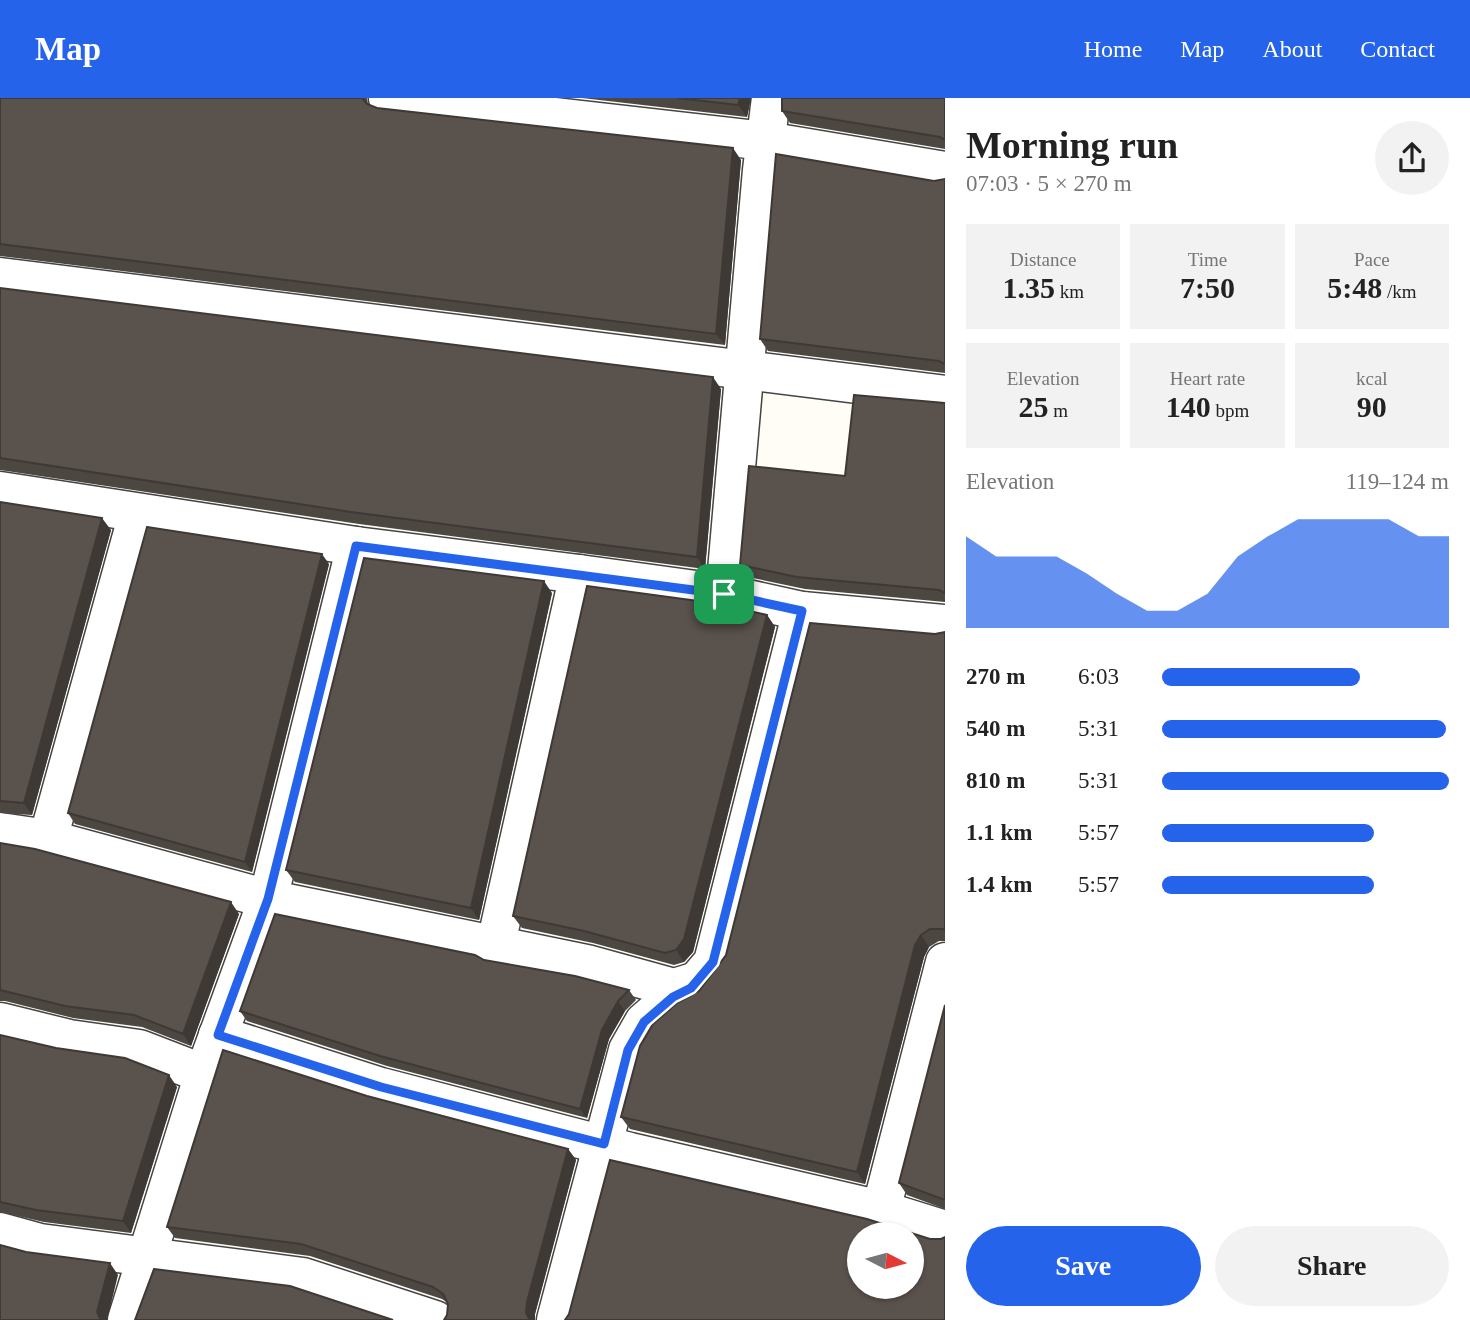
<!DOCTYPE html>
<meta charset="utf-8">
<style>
:root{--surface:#fff;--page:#f2f2f2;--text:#222;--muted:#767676;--accent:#2563eb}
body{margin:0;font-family:Georgia,serif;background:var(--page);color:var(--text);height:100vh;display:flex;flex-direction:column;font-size:26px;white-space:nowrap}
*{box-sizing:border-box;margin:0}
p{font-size:23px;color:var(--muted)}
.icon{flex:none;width:38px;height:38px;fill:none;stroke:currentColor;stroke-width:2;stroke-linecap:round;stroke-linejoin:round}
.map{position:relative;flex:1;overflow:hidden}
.panel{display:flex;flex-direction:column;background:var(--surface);width:525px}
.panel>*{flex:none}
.needle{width:46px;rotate:96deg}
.fabs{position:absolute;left:847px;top:1124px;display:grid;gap:14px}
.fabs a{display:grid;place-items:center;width:77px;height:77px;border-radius:50%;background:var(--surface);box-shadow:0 2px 5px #0004;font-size:35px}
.pin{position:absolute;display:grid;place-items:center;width:60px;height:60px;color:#fff;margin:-30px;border-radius:14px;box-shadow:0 4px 10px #0006}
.round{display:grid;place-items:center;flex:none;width:74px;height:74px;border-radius:37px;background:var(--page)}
.summary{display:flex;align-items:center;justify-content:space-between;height:119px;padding:0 21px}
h1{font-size:38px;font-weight:800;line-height:52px}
.figures{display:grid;grid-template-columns:repeat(3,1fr);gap:10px;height:119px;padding:7px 21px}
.figures div{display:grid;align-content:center;border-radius:0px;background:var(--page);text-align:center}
.figures b{font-size:30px;font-weight:800}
.figures small{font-size:19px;font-weight:400}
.figures p{font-size:19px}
.chart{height:196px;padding:14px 21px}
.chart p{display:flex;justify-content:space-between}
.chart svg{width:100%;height:126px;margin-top:7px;fill:var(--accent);opacity:.7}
.primary-button{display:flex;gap:14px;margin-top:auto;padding:14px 21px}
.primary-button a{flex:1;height:80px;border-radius:42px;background:var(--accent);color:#fff;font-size:28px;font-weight:800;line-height:80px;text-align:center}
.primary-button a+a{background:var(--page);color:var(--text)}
ul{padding:0 21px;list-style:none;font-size:23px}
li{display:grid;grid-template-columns:112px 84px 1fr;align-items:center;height:52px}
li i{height:18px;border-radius:9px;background:var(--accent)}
header{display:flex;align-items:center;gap:42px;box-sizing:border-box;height:98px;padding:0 35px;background:var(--accent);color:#fff}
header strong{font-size:33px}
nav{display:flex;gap:38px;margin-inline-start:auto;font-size:24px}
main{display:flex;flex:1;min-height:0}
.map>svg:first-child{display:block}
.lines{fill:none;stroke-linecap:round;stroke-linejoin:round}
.street-casing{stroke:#444;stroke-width:41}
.street{stroke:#fff;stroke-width:38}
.wall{fill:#4d4742}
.shaded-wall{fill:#3f3936}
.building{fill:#5a524d;stroke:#3f3936;stroke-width:2;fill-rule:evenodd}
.route-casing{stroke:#fff;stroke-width:14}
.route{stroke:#2563eb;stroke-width:9}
</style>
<header>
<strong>Map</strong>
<nav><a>Home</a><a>Map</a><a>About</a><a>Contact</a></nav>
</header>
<main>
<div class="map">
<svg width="945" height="1222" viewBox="0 0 945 1222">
<rect width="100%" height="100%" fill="#fffdf5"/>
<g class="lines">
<defs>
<g id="street">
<path d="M388 0 766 43 945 73"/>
<path d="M771 0 762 72 725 496 802 513 945 526"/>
<path d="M0 179 945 297"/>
<path d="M0 393 356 448 579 476"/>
<path d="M0 734 48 741 268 801 587 866 674 890 697 883"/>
<path d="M48 741 138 416"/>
<path d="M495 850 579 476 725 496"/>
<path d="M0 924 69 941 139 951 204 976"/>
<path d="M218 937 381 989 630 1054 881 1112 945 1132"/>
<path d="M881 1112 945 864"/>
<path d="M0 1134 40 1145 303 1179 435 1222"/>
<path d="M127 1222 204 976 268 801 356 448"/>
<path d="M556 1222 628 952 644 924 673 899 691 890 713 864 802 513"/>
</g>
</defs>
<use href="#street" class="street-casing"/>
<use href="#street" class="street"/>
</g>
<g class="wall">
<path d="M0 0H367L368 6 377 10 741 62 725 247 0 158Z"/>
<path d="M582 0H751L747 19Z"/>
<path d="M945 0V51L790 25 782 13Z"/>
<path d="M945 81V275L768 253 760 241 934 83Z"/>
<path d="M0 190 721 291 705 471 359 426 0 372Z"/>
<path d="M945 305V504L805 491 748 479 740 467 845 378Z"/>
<path d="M0 404 111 432 32 717 0 715Z"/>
<path d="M329 466 252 774 75 726 68 715Z"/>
<path d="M552 495 479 822 295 784 286 772Z"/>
<path d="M767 517 775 529 693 854 684 864 674 867 593 845 522 830 513 818Z"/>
<path d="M945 534V843H939L929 849 924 859 865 1086 630 1031 621 1019 699 893 726 857 935 536Z"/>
<path d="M0 745 239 816 191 948 142 929 73 920 5 903H0Z"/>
<path d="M484 862 629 892 636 902 625 913 609 941 587 1020 387 968 247 923 240 913Z"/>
<path d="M945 907V1111L907 1097 899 1085Z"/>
<path d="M0 937 177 989 131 1135 44 1124 0 1114Z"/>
<path d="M367 998 568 1051 576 1062 535 1216 447 1217 448 1205 442 1201 310 1158 175 1140 167 1129Z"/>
</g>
<g class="shaded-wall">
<path d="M740 0H751L747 19 738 7Z"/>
<path d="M733 50 741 62 725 247 716 236Z"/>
<path d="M713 279 721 291 705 471 697 459Z"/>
<path d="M102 420 111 432 32 717 24 705Z"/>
<path d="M322 456 329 466 252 774 245 764Z"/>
<path d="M544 483 552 495 479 822 471 810Z"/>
<path d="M767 517 775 529 693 854 684 864 676 852Z"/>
<path d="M231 804 239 816 191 948 183 936Z"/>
<path d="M921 837 929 849 924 859 865 1086 857 1074 915 847Z"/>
<path d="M618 903 625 913 609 941 587 1020 580 1011 602 932Z"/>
<path d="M169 977 177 989 131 1135 123 1123Z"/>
<path d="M568 1051 576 1062 535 1216V1222H530L526 1215 527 1204Z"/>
<path d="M110 1165 118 1177 107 1222H101L97 1214Z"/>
</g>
<g class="building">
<path d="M0 0H362L367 6 377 10 733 50 716 236 0 146Z"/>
<path d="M678 0H740L738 7Z"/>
<path d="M782 0H945V42L940 39 782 13Z"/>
<path d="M776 56 934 83 945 81V266L939 263 760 241Z"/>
<path d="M0 190 713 279 697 459 351 414 0 360Z"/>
<path d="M854 297 945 305V495L939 492 797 479 740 467 749 368 845 378Z"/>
<path d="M0 404 102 420 24 705 0 703Z"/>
<path d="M147 429 322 456 245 764 68 715Z"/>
<path d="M364 460 544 483 471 810 286 772Z"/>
<path d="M587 488 713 505 767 517 684 841 676 852 665 855 584 833 513 818Z"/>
<path d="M810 525 935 536 945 534V833L943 831H930L921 837 915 847 857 1074 621 1019 640 948 653 926 677 905 699 893 726 857Z"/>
<path d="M0 745 35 751 231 804 183 936 134 917 65 908 0 892Z"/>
<path d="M275 816 475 857 484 862 575 878 629 892 618 903 602 932 580 1011 380 958 240 913Z"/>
<path d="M945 907V1102L899 1085Z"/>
<path d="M0 937 56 950 125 960 169 977 123 1123 36 1112 0 1104Z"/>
<path d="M223 952 367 998 568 1051 527 1204 526 1215 530 1222H444L447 1217 448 1206 443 1196 433 1189 301 1146 167 1129Z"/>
<path d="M610 1062 867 1121 930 1141H941L945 1139V1222H565L569 1216ZM859 1136H912V1188H859Z"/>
<path d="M0 1147 26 1154 110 1165 97 1214 101 1222H0Z"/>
<path d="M154 1171 290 1188 393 1222H135Z"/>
</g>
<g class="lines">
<defs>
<path id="route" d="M356 448 724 496 802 513 713 864 691 890 673 899 644 924 628 952 604 1046 381 989 218 937 268 801Z"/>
</defs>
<use href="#route" class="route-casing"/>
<use href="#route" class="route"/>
</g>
</svg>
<div class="fabs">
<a><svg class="needle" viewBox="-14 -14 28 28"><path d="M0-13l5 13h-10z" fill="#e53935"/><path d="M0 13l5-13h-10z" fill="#767676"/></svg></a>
</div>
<div class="pin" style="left:724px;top:496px;background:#1e9e55"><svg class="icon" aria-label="arrive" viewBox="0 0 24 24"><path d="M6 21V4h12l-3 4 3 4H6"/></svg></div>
</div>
<section class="panel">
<div class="summary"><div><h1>Morning run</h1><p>07:03 · 5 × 270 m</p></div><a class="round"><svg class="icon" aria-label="share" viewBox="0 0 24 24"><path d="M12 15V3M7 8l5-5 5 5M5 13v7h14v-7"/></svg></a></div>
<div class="figures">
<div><p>Distance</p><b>1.35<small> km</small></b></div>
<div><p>Time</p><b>7:50</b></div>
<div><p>Pace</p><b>5:48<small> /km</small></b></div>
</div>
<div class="figures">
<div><p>Elevation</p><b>25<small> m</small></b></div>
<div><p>Heart rate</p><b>140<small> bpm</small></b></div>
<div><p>kcal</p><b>90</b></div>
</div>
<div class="chart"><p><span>Elevation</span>119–124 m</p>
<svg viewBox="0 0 160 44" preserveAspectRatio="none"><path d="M0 44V12L10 19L20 19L30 19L40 25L50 32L60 38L70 38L80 32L90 19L100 12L110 6L120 6L130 6L140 6L150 12L160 12V44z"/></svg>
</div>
<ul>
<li><b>270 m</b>6:03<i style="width:69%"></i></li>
<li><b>540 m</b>5:31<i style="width:99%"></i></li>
<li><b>810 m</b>5:31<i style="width:100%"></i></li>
<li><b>1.1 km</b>5:57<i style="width:74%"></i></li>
<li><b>1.4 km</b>5:57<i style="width:74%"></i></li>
</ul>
<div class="primary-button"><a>Save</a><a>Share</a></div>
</section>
</main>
